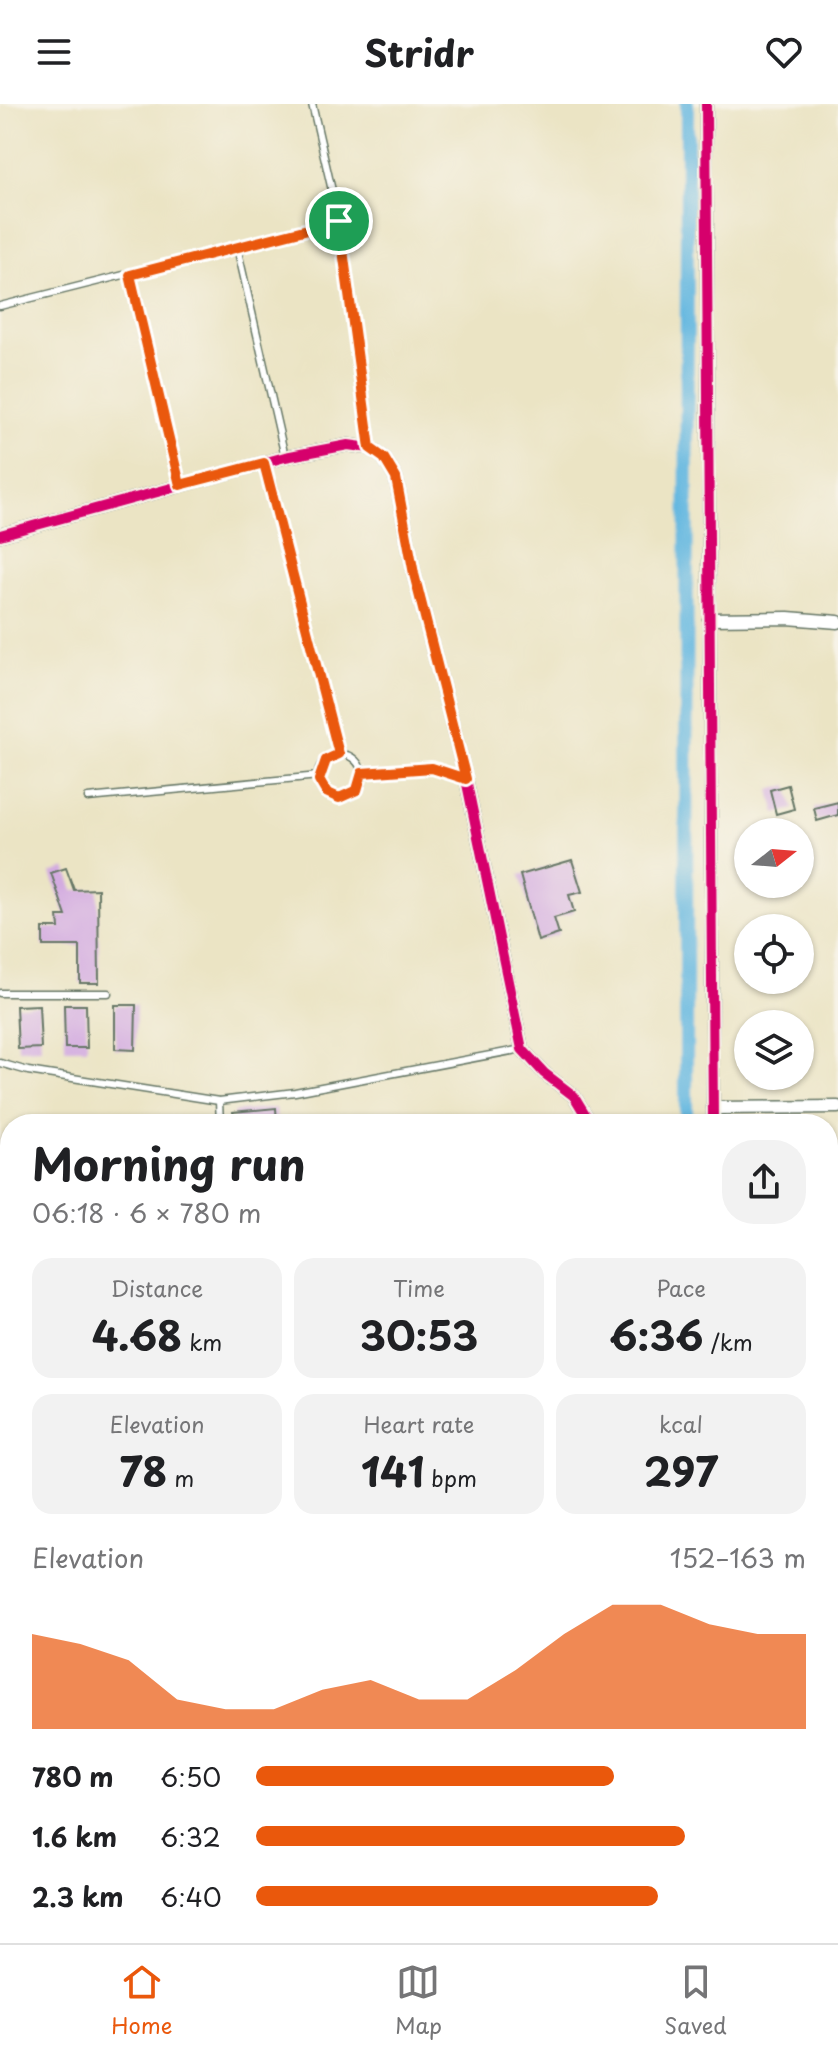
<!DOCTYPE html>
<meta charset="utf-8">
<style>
:root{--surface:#fff;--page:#f2f2f2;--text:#202124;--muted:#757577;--line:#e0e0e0;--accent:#ea580c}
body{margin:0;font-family:"Playpen Sans",sans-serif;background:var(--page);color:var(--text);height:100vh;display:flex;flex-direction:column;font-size:30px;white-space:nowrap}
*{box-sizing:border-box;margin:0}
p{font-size:26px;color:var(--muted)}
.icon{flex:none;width:44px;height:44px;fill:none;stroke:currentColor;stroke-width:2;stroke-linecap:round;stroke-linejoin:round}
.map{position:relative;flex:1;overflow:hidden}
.sheet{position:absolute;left:0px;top:1010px;width:838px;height:830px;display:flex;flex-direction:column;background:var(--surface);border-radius:32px 32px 0 0;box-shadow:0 2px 6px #0004}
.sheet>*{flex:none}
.needle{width:52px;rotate:73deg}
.fabs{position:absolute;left:734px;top:714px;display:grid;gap:16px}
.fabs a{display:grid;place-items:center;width:80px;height:80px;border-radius:50%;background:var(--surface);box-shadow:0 2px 6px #0004;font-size:40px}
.pin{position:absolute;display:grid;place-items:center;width:68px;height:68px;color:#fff;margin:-34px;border:4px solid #fff;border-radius:50%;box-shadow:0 2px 8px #0007}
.round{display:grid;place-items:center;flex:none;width:84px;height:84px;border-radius:32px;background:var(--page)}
.headline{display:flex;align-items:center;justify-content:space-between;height:136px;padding:0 32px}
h1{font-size:44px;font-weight:700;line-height:60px}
.figures{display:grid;grid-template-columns:repeat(3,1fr);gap:12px;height:136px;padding:8px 32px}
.figures div{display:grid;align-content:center;border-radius:20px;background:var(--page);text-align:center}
.figures b{font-size:40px;font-weight:700}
.figures small{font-size:22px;font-weight:400}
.figures p{font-size:22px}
.chart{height:224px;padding:16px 32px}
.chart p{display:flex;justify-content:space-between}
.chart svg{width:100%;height:144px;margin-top:8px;fill:var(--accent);opacity:.7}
ul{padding:0 32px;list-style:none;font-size:26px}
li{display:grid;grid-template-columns:128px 96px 1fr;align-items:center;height:60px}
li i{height:20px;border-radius:10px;background:var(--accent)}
header{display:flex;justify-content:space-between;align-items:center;height:104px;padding:0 32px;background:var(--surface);font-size:36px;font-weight:700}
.tabs{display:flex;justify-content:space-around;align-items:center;height:112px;border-top:2px solid var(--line);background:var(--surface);font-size:22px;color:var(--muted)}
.tabs a{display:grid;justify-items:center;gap:4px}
.tabs .selected{color:var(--accent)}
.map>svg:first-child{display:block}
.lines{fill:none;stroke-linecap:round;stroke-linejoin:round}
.canal{stroke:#64b7e0;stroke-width:14}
.building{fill:#d3abe0}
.lane-casing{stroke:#676;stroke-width:9}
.street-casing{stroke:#676;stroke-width:15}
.lane{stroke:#fff;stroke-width:6}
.street{stroke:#fff;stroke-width:12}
.cycleway-casing{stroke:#f7f3e8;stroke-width:15}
.cycleway{stroke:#d6006c;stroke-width:10}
.route-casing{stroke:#fff;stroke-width:16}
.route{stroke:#ea580c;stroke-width:10}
</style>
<header><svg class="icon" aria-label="menu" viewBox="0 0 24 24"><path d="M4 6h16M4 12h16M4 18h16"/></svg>Stridr<svg class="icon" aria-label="heart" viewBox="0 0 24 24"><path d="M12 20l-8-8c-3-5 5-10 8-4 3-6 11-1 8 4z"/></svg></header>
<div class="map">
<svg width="838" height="1839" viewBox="0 0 838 1839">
<rect width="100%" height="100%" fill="#f7f3e8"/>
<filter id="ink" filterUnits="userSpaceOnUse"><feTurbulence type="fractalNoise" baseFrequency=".0125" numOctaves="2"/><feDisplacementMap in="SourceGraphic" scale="16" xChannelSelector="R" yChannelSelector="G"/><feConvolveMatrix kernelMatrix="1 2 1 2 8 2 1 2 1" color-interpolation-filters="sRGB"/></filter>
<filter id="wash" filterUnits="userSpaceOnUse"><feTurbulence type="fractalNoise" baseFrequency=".006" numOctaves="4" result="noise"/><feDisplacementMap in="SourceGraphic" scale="32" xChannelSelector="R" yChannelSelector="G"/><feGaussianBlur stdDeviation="1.8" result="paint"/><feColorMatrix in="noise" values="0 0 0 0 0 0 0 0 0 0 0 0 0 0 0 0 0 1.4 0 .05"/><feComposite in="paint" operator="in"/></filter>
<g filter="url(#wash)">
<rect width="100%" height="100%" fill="#ebe4c4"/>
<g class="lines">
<g class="canal">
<path d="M686 1020 687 0"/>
<path d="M651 1839 652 1830"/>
</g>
</g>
<g id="blocks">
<g class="building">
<path d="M788 681 794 705 776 710 770 686Z"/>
<path d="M838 698V711L817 717 814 704Z"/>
<path d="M572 756 582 788 569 791 574 808 554 814 559 830 538 837 520 771Z"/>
<path d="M66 764 74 786 98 785 99 879H80V842H43V824H59L58 812H66L51 769Z"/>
<path d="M39 901 41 944 18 945 16 902Z"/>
<path d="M64 901H86L87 944H65Z"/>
<path d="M115 901H136L135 946 115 945Z"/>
<path d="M276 1004 277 1020H235L233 1008Z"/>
</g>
</g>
</g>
<g filter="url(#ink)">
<use href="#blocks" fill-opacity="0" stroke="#676" stroke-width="2"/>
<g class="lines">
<defs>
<g id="lane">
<path d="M312 0 339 117 370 343"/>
<path d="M237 143 285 353"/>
<path d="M130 171 180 381"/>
<path d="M0 202 339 117"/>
<path d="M264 359 339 650"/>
<circle cx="340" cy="672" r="22"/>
<path d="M362 669 432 664 464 674"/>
<path d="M88 694 319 672"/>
<path d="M0 889H108"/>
<path d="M0 959 28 967 219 997 295 988 522 945"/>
<path d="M219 997 220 1020"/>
</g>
<g id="street">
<path d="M706 0 713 1020"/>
<path d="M0 431 285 353 348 341 370 344 384 354 396 374 414 470 466 675 522 945 544 969 574 992 591 1020"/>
<path d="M709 515 788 514 838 518"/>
<path d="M713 1004 838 1003"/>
<path d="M0 1582 10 1581"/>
<path d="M0 1673 10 1680"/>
<path d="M115 1830 116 1839"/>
<path d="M283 1830 286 1839"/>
<path d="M399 1830 402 1839"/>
<path d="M477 1830 480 1839"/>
<path d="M239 1839 254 1830"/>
<path d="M617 1839 618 1830"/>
<path d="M690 1839 691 1830"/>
</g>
</defs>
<use href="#lane" class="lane-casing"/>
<use href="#street" class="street-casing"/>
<use href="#lane" class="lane"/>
<use href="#street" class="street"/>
<defs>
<g id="cycleway">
<path d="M706 0 713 1020"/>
<path d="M0 431 285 353 348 341 370 344 384 354 396 374 414 470 466 675 522 945 544 969 574 992 591 1020"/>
</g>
</defs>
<use href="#cycleway" class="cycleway-casing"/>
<use href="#cycleway" class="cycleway"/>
</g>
</g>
<g class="lines" filter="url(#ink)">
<defs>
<path id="route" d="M339 117 370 344 384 354 396 374 414 470 466 675 432 664 362 669 357 686 339 694 326 688 319 676 326 656 339 650 264 359 180 381 130 171Z"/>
</defs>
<use href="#route" class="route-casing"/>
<use href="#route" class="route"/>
</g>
</svg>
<div class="fabs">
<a><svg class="needle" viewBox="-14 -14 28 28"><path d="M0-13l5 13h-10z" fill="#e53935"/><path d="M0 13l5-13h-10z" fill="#757577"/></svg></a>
<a><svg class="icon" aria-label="locate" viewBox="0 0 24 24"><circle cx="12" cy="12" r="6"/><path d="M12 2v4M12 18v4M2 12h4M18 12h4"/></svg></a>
<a><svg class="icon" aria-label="layers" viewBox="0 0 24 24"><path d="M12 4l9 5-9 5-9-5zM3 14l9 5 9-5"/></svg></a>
</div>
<div class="pin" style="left:339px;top:117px;background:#1e9e55"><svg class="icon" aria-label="arrive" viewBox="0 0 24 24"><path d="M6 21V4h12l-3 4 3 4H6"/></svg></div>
<section class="sheet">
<div class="headline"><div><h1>Morning run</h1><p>06:18 · 6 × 780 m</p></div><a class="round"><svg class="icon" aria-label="share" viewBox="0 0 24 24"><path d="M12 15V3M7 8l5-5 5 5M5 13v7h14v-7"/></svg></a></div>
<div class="figures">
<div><p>Distance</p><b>4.68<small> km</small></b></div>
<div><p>Time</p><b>30:53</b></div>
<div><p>Pace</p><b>6:36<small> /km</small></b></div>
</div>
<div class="figures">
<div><p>Elevation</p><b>78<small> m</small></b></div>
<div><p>Heart rate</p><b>141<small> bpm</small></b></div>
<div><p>kcal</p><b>297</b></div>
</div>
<div class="chart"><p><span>Elevation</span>152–163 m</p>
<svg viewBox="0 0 160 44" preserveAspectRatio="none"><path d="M0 44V15L10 18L20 23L30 35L40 38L50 38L60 32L70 29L80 35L90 35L100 26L110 15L120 6L130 6L140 12L150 15L160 15V44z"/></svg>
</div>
<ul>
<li><b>780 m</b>6:50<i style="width:65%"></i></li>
<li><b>1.6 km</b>6:32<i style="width:78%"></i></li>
<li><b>2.3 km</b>6:40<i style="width:73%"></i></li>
</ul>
</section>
</div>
<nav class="tabs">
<a class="selected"><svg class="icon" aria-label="home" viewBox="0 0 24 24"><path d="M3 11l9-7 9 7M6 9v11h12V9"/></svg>Home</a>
<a><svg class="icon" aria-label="map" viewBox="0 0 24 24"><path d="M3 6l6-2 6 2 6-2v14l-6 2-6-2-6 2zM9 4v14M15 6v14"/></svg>Map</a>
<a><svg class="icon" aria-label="saved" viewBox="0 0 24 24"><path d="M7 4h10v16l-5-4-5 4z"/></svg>Saved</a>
</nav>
